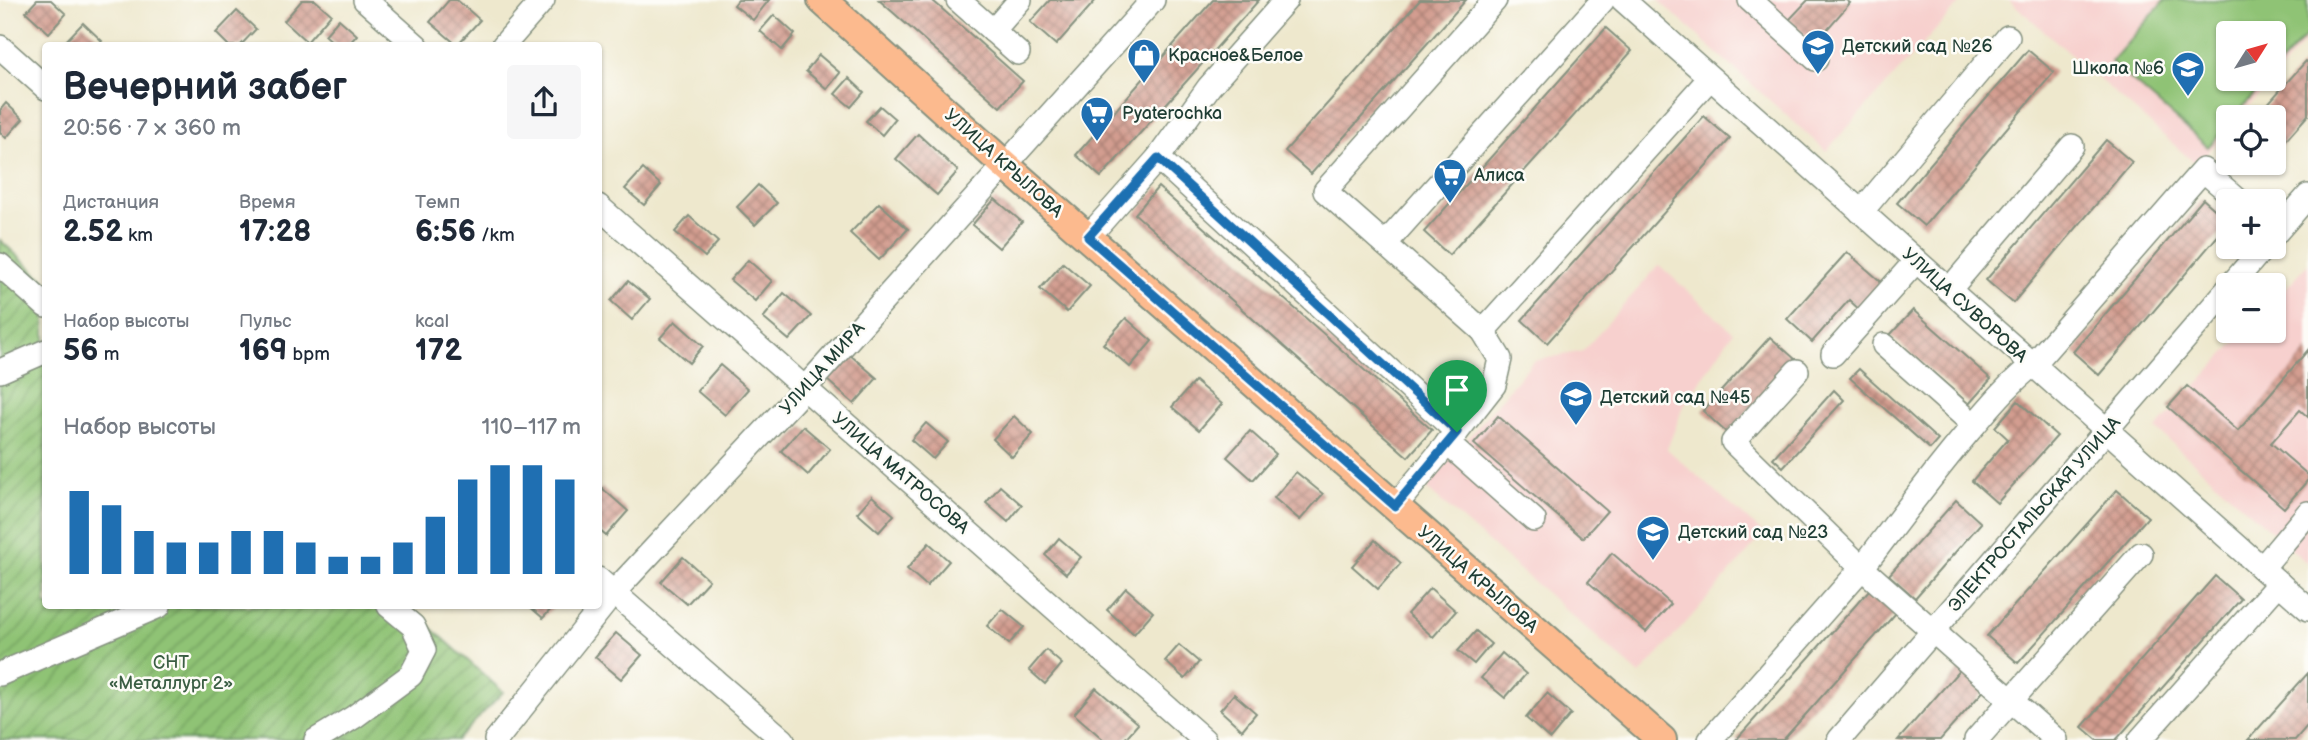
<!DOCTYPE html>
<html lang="ru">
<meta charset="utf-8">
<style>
:root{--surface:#fff;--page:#f6f6f7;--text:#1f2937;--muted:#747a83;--accent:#1f6fb2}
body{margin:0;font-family:"Balsamiq Sans",sans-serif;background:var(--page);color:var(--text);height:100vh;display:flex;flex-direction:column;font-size:26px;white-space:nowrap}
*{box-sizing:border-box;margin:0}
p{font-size:23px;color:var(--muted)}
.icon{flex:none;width:38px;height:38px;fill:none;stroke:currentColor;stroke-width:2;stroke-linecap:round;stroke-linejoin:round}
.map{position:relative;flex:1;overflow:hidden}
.details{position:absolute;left:42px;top:42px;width:560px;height:567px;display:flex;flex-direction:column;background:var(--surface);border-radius:7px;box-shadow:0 2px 5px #0004}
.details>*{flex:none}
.needle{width:46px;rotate:53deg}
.controls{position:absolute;left:2216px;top:21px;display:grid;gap:14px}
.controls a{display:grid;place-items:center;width:70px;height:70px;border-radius:7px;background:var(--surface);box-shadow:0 2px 5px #0004;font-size:35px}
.pin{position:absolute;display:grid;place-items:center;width:60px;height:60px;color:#fff;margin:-72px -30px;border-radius:50% 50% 50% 0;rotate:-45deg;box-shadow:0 0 7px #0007}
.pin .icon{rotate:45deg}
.round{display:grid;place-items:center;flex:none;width:74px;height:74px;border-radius:7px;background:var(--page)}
.headline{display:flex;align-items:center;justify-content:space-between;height:119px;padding:0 21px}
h1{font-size:38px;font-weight:700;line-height:52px}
.stats{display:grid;grid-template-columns:repeat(3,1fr);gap:10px;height:119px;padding:7px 21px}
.stats div{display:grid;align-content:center}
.stats b{font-size:30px;font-weight:700}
.stats small{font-size:19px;font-weight:400}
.stats p{font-size:19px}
.chart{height:196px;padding:14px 21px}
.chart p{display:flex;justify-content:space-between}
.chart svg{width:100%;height:126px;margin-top:7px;stroke:var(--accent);stroke-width:6}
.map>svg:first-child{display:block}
.built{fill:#f7d0ce}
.garden{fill:url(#garden-furrows);stroke:#578054;stroke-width:2}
.pitch{fill:#8fc375;stroke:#578054;stroke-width:2}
.building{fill:url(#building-cross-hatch)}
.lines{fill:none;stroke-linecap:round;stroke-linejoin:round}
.minor-casing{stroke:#869280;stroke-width:26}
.major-casing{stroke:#869280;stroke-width:32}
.minor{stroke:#fff;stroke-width:23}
.major{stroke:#fcba8e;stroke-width:28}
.route-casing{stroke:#fff;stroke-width:14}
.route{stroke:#1f6fb2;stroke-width:9}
.labels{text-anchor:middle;stroke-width:5;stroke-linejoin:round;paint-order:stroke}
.poi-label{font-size:18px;fill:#1f3d34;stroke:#fdfcf7;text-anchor:start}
.street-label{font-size:18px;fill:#1f3d34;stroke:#fdfcf7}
.park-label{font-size:18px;fill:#3b5e44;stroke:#fdfcf7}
</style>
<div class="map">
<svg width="2308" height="740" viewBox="0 0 2308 740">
<defs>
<pattern id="garden-furrows" width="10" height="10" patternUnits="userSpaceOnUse" patternTransform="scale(1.75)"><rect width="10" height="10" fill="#8fc375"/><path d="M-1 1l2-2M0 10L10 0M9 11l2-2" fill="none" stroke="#74a061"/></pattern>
<pattern id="building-cross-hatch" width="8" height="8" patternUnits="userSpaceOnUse" patternTransform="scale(1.75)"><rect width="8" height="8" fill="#d39d90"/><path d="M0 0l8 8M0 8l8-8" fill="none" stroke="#ab8176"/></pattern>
</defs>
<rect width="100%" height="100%" fill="#fdfcf7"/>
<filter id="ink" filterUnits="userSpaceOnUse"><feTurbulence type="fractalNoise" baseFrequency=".0143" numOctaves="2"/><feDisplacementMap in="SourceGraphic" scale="14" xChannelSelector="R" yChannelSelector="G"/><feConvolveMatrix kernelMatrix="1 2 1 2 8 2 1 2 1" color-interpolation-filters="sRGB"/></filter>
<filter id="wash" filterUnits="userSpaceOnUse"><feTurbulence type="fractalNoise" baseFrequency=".00686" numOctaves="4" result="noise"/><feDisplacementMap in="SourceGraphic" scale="28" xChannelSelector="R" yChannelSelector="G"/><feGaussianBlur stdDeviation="1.57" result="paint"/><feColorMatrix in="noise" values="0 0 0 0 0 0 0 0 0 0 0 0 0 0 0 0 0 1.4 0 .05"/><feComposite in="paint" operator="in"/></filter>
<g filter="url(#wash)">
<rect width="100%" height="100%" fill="#eee8cd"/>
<g class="built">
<path d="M1658 0H1963L1826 151Z"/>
<path d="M2009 0H2308V38L2273 78V33H2228V79H2273L2239 117H2228V130L2197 165Z"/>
<path d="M2308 264V564L2156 429 2246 331H2273V302Z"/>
<path d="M1659 265 1733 332 1684 405 1667 449 1764 534 1640 675 1426 488 1533 361 1583 351Z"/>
</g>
<path class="garden" d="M0 240 45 281 46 606H407L503 692 457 740H0Z"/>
<path class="pitch" d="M2165 0H2308V33L2273 72V33H2228V79H2268L2234 117H2228V125L2208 147 2111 62Z"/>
<g id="blocks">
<g class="building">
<path d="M37 0H51L66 14 49 33 26 12Z"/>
<path d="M302 0H315L331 14 307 42 284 21Z"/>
<path d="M449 0H457L480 20 457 45 430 22Z"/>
<path d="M738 0H769L753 20 734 5Z"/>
<path d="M879 0H932L1023 81 1000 107Z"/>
<path d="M1050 0H1096L1056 45 1030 22Z"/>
<path d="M1213 0H1259L1101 177 1076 155Z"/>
<path d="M1420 0H1466L1311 174 1285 151Z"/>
<path d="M1808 0H1846L1850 3 1815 43 1789 20Z"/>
<path d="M237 11 256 29 240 46H229L216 33Z"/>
<path d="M774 15 795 34 782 50 760 31Z"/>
<path d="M339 19 357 35 347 46H337L325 35Z"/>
<path d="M83 23 102 41 97 46H61Z"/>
<path d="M1606 28 1632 51 1449 255 1424 232Z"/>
<path d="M2028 50 2054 72 1924 226 1897 203Z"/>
<path d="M819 55 840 73 827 89 806 71Z"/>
<path d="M2306 61 2308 63V115L2277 150 2273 147V117H2256Z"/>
<path d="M849 78 864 92 851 107 835 94Z"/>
<path d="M6 103 23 119 6 138 0 132V110Z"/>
<path d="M880 106 895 119 882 135 866 121Z"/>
<path d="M1704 116 1730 139 1547 343 1522 320Z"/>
<path d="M918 134 958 171 937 195 896 159Z"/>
<path d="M2106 140 2132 162 2013 303 1986 280Z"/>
<path d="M643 169 661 185 644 205 625 189Z"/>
<path d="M758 185 777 203 755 225 737 207Z"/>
<path d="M1158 187 1432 430 1408 457 1135 214Z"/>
<path d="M995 199 1022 222 999 248 972 225Z"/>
<path d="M2203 199 2228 221V224L2099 375 2073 352Z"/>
<path d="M879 203 908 229 879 260 850 233Z"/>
<path d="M689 216 718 242 705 257 675 232Z"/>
<path d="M1847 252 1886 286 1863 313 1849 300 1812 342 1787 319Z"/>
<path d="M748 260 772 281 755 301 730 280Z"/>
<path d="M1063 263 1090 286 1067 312 1040 289Z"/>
<path d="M628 281 650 299 632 320 611 301Z"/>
<path d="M784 293 811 316 789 340 763 318Z"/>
<path d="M1913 310 1991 379 1969 404 1890 335Z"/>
<path d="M1126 318 1152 341 1130 367 1103 344Z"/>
<path d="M675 321 703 346 689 363 660 338Z"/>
<path d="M1770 337 1795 359 1728 434 1703 411Z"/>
<path d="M2308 350V417L2300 410 2271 443 2308 475V480L2284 508 2168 407 2187 386 2238 431Z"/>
<path d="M849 354 877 378 854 404 827 380Z"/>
<path d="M720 365 748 389 725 415 697 391Z"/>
<path d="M1859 369 1938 440 1930 449 1850 378Z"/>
<path d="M1195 381 1222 404 1199 430 1172 407Z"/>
<path d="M1834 390 1844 400 1783 467 1773 458Z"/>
<path d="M2018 401 2057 436 1997 503 1972 481 2008 439 1995 427Z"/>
<path d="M1014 416 1033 434 1012 457 993 439Z"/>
<path d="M1498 416 1607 511 1583 538 1474 444Z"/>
<path d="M926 423 948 442 933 459 911 440Z"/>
<path d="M803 426 830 449 808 475 781 451Z"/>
<path d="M1250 431 1276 454 1253 480 1227 457Z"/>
<path d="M1296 472 1323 494 1300 520 1274 498Z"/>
<path d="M1000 486 1022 505 1008 522 986 503Z"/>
<path d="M602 488 628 511 606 536 598 529V492Z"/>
<path d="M2117 490 2148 517 2018 663 1987 636Z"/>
<path d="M872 496 894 515 879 532 857 513Z"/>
<path d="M1956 500 1981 523 1915 598 1889 575Z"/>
<path d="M1059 538 1081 557 1066 574 1045 555Z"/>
<path d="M1375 540 1401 563 1378 589 1352 566Z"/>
<path d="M929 543 949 561 927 586 907 569Z"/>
<path d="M1612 553 1671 604 1646 632 1588 582Z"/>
<path d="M683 557 709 580 687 604 661 582Z"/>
<path d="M2215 576 2241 599 2116 740H2097L2082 727Z"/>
<path d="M1126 588 1153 612 1134 634 1107 610Z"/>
<path d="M1430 588 1456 611 1433 637 1407 614Z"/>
<path d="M1870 589 1896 613 1783 740H1736Z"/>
<path d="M529 606H554L543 618Z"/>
<path d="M1002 609 1024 627 1009 644 987 626Z"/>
<path d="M1476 631 1491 644 1474 664 1458 651Z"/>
<path d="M616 633 642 655 621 679 595 657Z"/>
<path d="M1179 645 1199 662 1185 679 1165 661Z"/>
<path d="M1046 650 1062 664 1045 684 1029 670Z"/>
<path d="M1502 653 1526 674 1505 698 1481 678Z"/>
<path d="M1963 666 1987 687 1940 740H1898Z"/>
<path d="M2308 673V725L2295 740H2248Z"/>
<path d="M1096 688 1138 724 1124 740H1104L1074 714Z"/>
<path d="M1547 693 1571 714 1550 739 1526 718Z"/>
<path d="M1234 694 1256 713 1242 730 1220 710Z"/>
</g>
</g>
</g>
<g filter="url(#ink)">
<use href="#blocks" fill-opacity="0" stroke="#869280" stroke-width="2"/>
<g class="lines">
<defs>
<g id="minor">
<path d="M365 0 417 46"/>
<path d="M958 0 1018 53"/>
<path d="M1623 0 2308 609"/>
<path d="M1750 0 1816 59"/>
<path d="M993 31 1020 0"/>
<path d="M503 46 543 0"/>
<path d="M0 47 46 88"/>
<path d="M1158 158 1457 432 1395 506"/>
<path d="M598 206 1204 740"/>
<path d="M1861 212 2008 37"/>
<path d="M2273 236 2308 196"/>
<path d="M1088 237 1158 158 1209 87 1286 0"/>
<path d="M1385 244 1603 0"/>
<path d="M0 265 46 306"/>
<path d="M2231 285 2264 247"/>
<path d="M1949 290 2072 146"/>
<path d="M1483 331 1710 78"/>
<path d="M1884 345 1974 425"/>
<path d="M1833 354 1916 261"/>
<path d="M0 371 46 351"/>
<path d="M1797 371 1733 442 1862 568C1897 522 1931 476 1969 431 1989 408 2008 384 2033 365L2203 170 2239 201"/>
<path d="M1457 432 1494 385 1500 359 1483 331 1325 191 1495 0"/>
<path d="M1447 443 1534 520"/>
<path d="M2262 568 2308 513"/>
<path d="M598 579 783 740"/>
<path d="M0 674 159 606"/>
<path d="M316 740 354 717 411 675 424 650 413 626 389 606"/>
<path d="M496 740 614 592 805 388 1153 0"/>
<path d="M1710 740 1862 568 2056 740"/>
<path d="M1839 740 2228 289"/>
<path d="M1976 740 2141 554"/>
<path d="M2140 740 2279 583"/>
</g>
<path id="major" d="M822 0 1006 166 1662 740"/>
</defs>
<use href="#minor" class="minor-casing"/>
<use href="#major" class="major-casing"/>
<use href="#minor" class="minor"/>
<use href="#major" class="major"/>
</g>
</g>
<g class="lines" filter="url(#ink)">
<defs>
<path id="route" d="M1158 158 1457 432 1395 506 1088 237Z"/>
</defs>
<use href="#route" class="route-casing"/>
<use href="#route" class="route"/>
</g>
<defs>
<symbol id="school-pin" viewBox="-11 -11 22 30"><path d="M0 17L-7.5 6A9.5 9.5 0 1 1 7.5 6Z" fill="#1f6fb2" stroke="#fdfcf7"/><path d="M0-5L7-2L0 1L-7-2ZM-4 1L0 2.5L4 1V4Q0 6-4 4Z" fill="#fff"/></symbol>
<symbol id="shop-pin" viewBox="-11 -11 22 30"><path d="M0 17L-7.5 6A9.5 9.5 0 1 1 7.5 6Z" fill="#1f6fb2" stroke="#fdfcf7"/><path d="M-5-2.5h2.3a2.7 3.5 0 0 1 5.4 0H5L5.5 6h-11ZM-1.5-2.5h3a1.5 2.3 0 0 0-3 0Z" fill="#fff"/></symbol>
<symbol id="supermarket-pin" viewBox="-11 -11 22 30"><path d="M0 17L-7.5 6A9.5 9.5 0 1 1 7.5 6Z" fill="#1f6fb2" stroke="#fdfcf7"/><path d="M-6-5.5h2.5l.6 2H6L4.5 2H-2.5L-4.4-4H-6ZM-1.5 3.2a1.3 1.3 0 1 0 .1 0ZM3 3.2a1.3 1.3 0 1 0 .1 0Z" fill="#fff"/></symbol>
</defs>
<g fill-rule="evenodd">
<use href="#school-pin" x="1799" y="27" width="38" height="52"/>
<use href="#shop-pin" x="1125" y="36" width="38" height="52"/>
<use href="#school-pin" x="2169" y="49" width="38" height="52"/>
<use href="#supermarket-pin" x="1078" y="94" width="38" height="52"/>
<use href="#supermarket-pin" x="1431" y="156" width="38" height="52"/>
<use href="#school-pin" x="1557" y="378" width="38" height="52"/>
<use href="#school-pin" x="1634" y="513" width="38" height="52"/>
</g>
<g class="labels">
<g class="poi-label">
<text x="1842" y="52">Детский сад №26</text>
<text x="1168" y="61">Красное&amp;Белое</text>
<text x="2164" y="74" text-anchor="end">Школа №6</text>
<text x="1122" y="119">Pyaterochka</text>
<text x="1474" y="181">Алиса</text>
<text x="1600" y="403">Детский сад №45</text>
<text x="1678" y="538">Детский сад №23</text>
</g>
<g class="street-label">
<text transform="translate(1004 163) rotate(42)" y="6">УЛИЦА КРЫЛОВА</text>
<text transform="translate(1965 305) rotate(42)" y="6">УЛИЦА СУВОРОВА</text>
<text transform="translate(822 368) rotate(-48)" y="6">УЛИЦА МИРА</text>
<text transform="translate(901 473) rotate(41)" y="6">УЛИЦА МАТРОСОВА</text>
<text transform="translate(2034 514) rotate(-49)" y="6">ЭЛЕКТРОСТАЛЬСКАЯ УЛИЦА</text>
<text transform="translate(1478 579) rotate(41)" y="6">УЛИЦА КРЫЛОВА</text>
</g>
<g class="park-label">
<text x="171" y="668">СНТ<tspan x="171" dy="21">«Металлург 2»</tspan></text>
</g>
</g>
</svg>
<div class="controls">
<a><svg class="needle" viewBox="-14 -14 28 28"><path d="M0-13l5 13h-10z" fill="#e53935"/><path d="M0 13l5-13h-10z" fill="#747a83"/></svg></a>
<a><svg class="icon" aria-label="locate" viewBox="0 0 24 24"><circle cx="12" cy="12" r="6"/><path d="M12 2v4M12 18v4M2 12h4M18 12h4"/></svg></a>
<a>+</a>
<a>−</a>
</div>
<div class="pin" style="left:1457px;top:432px;background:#1e9e55"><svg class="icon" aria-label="arrive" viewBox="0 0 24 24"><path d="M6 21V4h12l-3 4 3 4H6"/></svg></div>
<section class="details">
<div class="headline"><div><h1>Вечерний забег</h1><p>20:56 · 7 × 360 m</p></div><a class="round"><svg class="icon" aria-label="share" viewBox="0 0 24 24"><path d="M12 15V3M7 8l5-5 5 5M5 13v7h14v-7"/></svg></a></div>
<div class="stats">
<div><p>Дистанция</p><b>2.52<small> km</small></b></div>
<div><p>Время</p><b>17:28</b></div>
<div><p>Темп</p><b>6:56<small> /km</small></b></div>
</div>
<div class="stats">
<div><p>Набор высоты</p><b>56<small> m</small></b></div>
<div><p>Пульс</p><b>169<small> bpm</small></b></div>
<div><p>kcal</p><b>172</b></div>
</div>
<div class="chart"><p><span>Набор высоты</span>110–117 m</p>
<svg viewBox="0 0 160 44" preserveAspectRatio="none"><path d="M5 44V15M15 44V20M25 44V29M35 44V33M45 44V33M55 44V29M65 44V29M75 44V33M85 44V38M95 44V38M105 44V33M115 44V24M125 44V11M135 44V6M145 44V6M155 44V11"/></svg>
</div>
</section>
</div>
